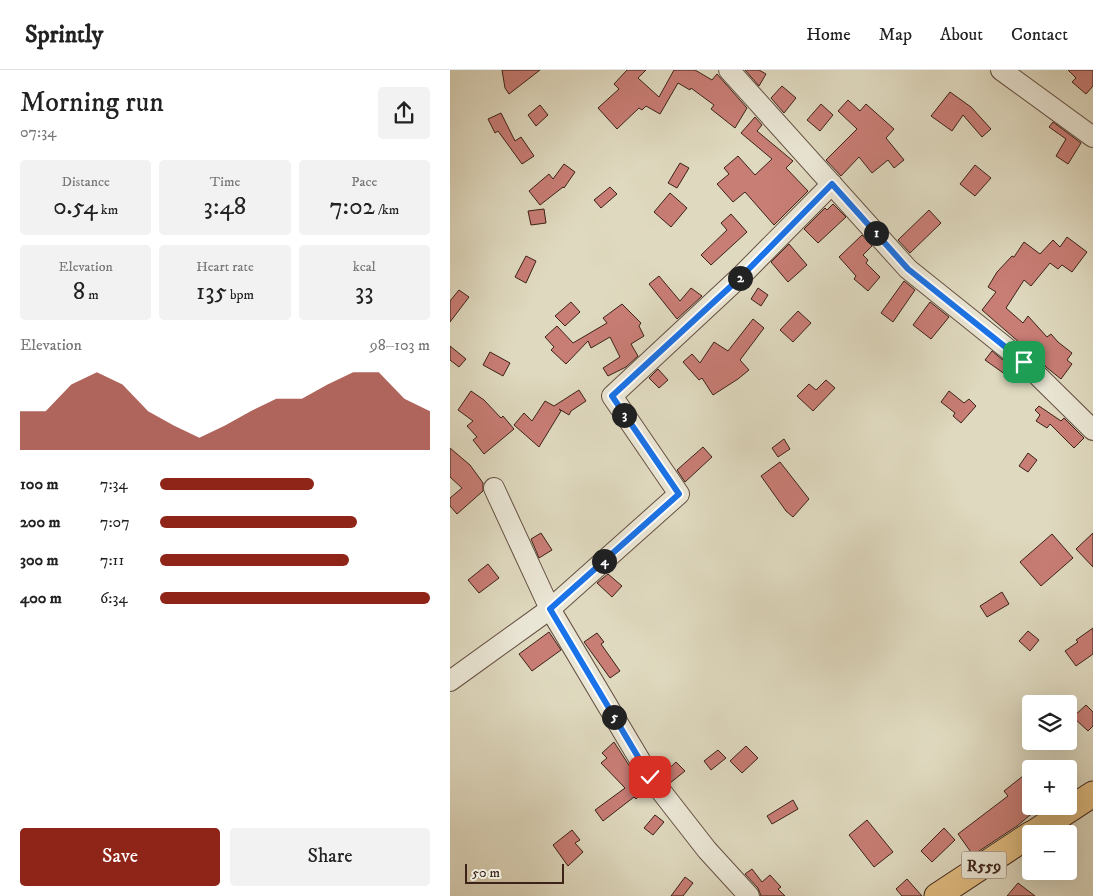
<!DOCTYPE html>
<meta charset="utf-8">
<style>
:root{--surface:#fff;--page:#f2f2f2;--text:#222;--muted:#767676;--line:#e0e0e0;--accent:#8f2418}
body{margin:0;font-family:"IM FELL DW Pica",serif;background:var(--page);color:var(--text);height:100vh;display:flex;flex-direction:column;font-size:19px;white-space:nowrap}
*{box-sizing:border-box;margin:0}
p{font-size:16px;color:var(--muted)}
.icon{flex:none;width:28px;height:28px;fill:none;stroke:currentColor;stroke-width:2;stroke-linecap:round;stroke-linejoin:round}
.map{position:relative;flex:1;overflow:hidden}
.side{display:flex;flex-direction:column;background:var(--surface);width:450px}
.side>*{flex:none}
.controls{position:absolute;left:572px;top:625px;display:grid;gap:10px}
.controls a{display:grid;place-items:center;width:55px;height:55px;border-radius:5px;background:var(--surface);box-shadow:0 5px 20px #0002;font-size:25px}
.scale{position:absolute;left:15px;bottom:12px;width:99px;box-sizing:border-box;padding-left:5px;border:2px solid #3c2219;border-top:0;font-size:14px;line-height:18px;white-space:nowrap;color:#3c2219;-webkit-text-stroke:4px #eae6d5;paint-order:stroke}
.pin{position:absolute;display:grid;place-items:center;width:42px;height:42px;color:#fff;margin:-21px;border-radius:10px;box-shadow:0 2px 8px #0006}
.km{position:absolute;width:25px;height:25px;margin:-12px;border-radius:50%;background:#222;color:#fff;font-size:14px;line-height:25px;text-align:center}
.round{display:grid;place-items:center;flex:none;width:52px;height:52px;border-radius:5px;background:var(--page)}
.headline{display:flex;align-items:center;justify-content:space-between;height:85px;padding:0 20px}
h1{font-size:28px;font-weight:600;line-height:38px}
.figures{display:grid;grid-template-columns:repeat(3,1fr);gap:8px;height:85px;padding:5px 20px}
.figures div{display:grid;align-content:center;border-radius:5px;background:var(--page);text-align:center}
.figures b{font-size:25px;font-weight:600}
.figures small{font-size:14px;font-weight:400}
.figures p{font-size:14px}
.chart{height:140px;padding:10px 20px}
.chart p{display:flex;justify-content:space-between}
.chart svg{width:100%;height:90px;margin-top:5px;fill:var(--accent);opacity:.7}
.action{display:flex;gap:10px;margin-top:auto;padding:10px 20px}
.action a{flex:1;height:58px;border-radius:5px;background:var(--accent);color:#fff;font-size:20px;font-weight:600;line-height:58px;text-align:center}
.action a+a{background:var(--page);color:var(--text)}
ul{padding:0 20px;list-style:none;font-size:16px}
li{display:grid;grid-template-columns:80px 60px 1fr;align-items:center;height:38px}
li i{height:12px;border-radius:6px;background:var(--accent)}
header{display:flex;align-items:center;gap:30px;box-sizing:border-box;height:70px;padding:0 25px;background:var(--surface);border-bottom:1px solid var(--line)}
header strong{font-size:24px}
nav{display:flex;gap:28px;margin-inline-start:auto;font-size:18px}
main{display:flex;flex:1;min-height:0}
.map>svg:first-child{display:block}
.building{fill:#c87d75;stroke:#3c2219}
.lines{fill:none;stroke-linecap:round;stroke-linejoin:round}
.minor-casing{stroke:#655042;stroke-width:22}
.major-casing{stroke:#3c2219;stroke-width:27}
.minor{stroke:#eae6d5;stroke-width:20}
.major{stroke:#e0bc80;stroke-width:25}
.route-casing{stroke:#fff;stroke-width:10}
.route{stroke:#1a73e8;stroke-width:6}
.labels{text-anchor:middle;stroke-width:4;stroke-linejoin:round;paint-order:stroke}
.shield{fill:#eae6d5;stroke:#705d51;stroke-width:1}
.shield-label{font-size:16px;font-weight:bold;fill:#3c2219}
</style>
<header>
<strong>Sprintly</strong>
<nav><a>Home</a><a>Map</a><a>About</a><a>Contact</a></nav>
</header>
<main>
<section class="side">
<div class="headline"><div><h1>Morning run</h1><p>07:34</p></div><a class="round"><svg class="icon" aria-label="share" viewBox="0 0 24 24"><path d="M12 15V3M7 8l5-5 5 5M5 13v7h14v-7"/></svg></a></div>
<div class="figures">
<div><p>Distance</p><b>0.54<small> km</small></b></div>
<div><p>Time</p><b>3:48</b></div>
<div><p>Pace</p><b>7:02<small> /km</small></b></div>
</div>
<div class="figures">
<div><p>Elevation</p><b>8<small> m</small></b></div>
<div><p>Heart rate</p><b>135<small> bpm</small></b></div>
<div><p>kcal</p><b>33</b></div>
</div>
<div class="chart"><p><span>Elevation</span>98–103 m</p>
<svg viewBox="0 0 160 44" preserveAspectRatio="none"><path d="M0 44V25L10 25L20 12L30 6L40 12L50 25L60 32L70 38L80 32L90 25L100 19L110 19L120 12L130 6L140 6L150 19L160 25V44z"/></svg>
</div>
<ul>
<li><b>100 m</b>7:34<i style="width:57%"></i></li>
<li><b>200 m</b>7:07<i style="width:73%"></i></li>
<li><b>300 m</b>7:11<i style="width:70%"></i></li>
<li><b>400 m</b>6:34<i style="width:100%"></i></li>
</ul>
<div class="action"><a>Save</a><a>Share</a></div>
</section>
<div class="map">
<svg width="643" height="826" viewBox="0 0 643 826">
<rect width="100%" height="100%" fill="#dfd9bf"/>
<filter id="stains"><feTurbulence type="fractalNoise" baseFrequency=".004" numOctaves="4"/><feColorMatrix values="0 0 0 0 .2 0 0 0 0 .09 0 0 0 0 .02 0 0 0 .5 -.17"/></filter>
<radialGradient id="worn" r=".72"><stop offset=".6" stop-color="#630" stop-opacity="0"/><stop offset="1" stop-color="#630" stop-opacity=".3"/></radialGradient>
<g class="building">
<path d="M52 0H90L59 24 55 18Z"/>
<path d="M177 0H196L188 8 209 27 224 0H245L262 10 267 4 297 38 285 58 261 39 264 35 241 18 240 20 228 13 210 44 196 36 192 40 189 38 167 59 148 38 169 19 164 14Z"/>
<path d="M295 0H309L316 4 309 16Z"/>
<path d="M618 0H643V16L636 24 622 12 626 8Z"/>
<path d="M332 16 346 28 334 43 321 28Z"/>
<path d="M500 22 521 37 541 59 532 67 513 45 502 61 481 46Z"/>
<path d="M398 30 410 41 416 34 444 59 436 68 454 90 444 98 438 90 422 103 409 87 391 106 376 90 407 59 388 41Z"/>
<path d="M371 34 383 45 370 61 357 50Z"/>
<path d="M90 35 98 45 86 56 78 45Z"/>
<path d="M51 43 65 71 71 67 84 86 72 94 48 61 45 63 38 49Z"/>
<path d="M305 47 312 55 307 61 343 91 336 98 358 121 324 155 295 122 283 132 267 114 279 104 274 98 288 86 305 105 322 89 291 63Z"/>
<path d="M603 52 631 73 618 94 606 86 616 69 599 57Z"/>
<path d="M230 93 239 98 227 118 218 113Z"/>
<path d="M114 94 125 102 114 118 113 117 90 135 79 121 99 104 103 109Z"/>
<path d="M525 95 541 108 525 126 510 114Z"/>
<path d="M160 117 167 124 151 138 144 130Z"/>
<path d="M220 123 237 138 221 157 204 142Z"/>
<path d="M383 134 396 147 368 173 354 159 375 138 377 140Z"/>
<path d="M94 139 96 153 81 155 78 141Z"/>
<path d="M479 140 491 153 460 183 448 170Z"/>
<path d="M281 144 297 162 261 195 251 185 277 160 271 153Z"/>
<path d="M412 165 422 176 413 185 418 190 416 193 430 207 418 221 404 209 406 206 389 187Z"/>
<path d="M617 167 637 182 622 202 612 195 608 199 600 193 581 216 574 210 556 238 573 253 578 246 597 267 601 264 608 272 622 283 617 290 622 294 611 309 596 297 581 277 578 280 532 240 546 222 538 217 547 202 562 186 564 187 574 172 590 184 603 170 610 177Z"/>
<path d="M339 174 357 195 338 212 321 192Z"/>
<path d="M76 186 86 191 76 213 65 207Z"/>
<path d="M209 206 230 231 241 218 252 226 227 249 199 214Z"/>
<path d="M454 211 465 220 443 252 431 243Z"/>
<path d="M308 218 318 225 311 236 301 229Z"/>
<path d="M9 220 19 227 0 252V231Z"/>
<path d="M121 232 130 242 115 256 105 246Z"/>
<path d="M480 232 499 247 481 269 463 255Z"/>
<path d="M172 234 191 253 189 256 194 266 181 274 188 286 176 297 158 306 153 298 170 287 160 267 141 278 138 271 116 294 101 280 104 277 95 267 107 256 123 273 157 253 153 248Z"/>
<path d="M348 241 361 253 343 272 330 260Z"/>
<path d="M303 249 314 258 290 290 299 300 288 309 263 325 252 308 249 310 233 292 242 284 250 293 264 272 278 281Z"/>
<path d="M0 276 16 289 9 297 0 290Z"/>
<path d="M542 281 565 300 559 307 535 290Z"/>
<path d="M40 282 60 293 53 306 33 295Z"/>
<path d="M208 299 218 310 209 318 199 308Z"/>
<path d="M376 310 385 318 363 341 347 326 359 314 366 320Z"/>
<path d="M129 320 136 331 121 341 119 345 109 339 111 341 89 377 64 355 74 343 82 351 95 331 104 336Z"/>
<path d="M21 321 34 330 51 348 53 346 64 359 34 384 23 370 27 367 17 356 23 351 8 340Z"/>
<path d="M499 321 514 333 519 329 526 336 511 353 503 346 505 343 491 332Z"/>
<path d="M589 336 611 351 614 348 634 368 624 378 600 354 597 358 586 351 590 345 585 340Z"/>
<path d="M334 369 340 379 328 387 322 378Z"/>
<path d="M253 377 262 387 235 412 227 400Z"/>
<path d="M0 378 20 395 33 413V421L7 444 0 436V428L12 418 0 407Z"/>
<path d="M578 383 587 390 578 402 569 396Z"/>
<path d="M330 392 359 429 343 447 336 441 311 406Z"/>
<path d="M91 463 102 480 89 488 81 469Z"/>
<path d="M643 463V497L626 479Z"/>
<path d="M602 464 623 488 591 516 570 492Z"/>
<path d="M38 494 49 508 29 523 18 510Z"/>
<path d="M158 504 172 516 162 527 147 513Z"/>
<path d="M552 522 559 534 537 547 530 536Z"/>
<path d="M643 558V584L626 596 615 581 628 572 626 570Z"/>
<path d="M578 561 589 570 580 581 569 571Z"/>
<path d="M99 562 111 580 82 601 69 584Z"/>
<path d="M147 563 154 572 151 574 170 601 160 608 134 572Z"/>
<path d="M636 635 643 642V656L638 661 623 647Z"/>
<path d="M164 672 195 720 186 729 184 727 153 751 145 740 175 718 151 693 157 688 152 683Z"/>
<path d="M296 676 308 688 292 703 280 691Z"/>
<path d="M268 680 276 688 261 700 254 691Z"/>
<path d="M226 692 235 701 220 713 213 704Z"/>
<path d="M573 706 581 717V736H591L567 756 523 785 508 764 558 726 554 721Z"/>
<path d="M343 730 348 739 322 754 317 746Z"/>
<path d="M205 745 214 752 203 765 194 758Z"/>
<path d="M417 750 443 782 424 797 399 765Z"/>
<path d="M494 758 505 770 482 792 471 781Z"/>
<path d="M122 760 130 770 125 773 133 782 118 796 103 775Z"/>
<path d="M302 799 312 812 320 805 331 817 328 819 335 826H311L308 818 295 804Z"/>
<path d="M235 807 243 813 233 826H221Z"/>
<path d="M457 809 472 826H452L446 819Z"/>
<path d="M568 813 585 826H557Z"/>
</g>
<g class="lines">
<defs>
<g id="minor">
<path d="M279 0 458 199 574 292 643 360"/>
<path d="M551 0 643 67"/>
<path d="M44 418 100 539 200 707 257 780 299 826"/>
<path d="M0 611 100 539 229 424 162 326 292 205 382 114"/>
</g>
<g id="major">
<path d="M582 764 643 724"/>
<path d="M487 826 581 764"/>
</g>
</defs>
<use href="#minor" class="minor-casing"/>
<use href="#major" class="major-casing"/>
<use href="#minor" class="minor"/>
<use href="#major" class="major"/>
</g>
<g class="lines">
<defs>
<path id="route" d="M200 707 100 539 229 424 162 326 292 206 382 114 458 199 574 292"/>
</defs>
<use href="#route" class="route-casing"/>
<use href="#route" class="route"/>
</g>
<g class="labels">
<rect class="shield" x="511.5" y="781.5" width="45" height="27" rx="4"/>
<g class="shield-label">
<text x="534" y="801">R559</text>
</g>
</g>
<rect width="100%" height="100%" filter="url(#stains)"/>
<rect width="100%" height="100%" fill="url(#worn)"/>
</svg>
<div class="controls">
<a><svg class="icon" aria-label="layers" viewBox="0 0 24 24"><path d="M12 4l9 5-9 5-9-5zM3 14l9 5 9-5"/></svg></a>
<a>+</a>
<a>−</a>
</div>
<div class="scale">50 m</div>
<div class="pin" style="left:574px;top:292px;background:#1e9e55"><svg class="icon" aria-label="arrive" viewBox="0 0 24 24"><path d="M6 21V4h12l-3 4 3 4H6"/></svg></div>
<div class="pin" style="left:200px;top:707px;background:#d93025"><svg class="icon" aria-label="check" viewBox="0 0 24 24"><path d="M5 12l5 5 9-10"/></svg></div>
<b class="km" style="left:426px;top:163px">1</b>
<b class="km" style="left:290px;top:208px">2</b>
<b class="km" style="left:174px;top:345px">3</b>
<b class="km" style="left:154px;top:491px">4</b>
<b class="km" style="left:164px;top:647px">5</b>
</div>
</main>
